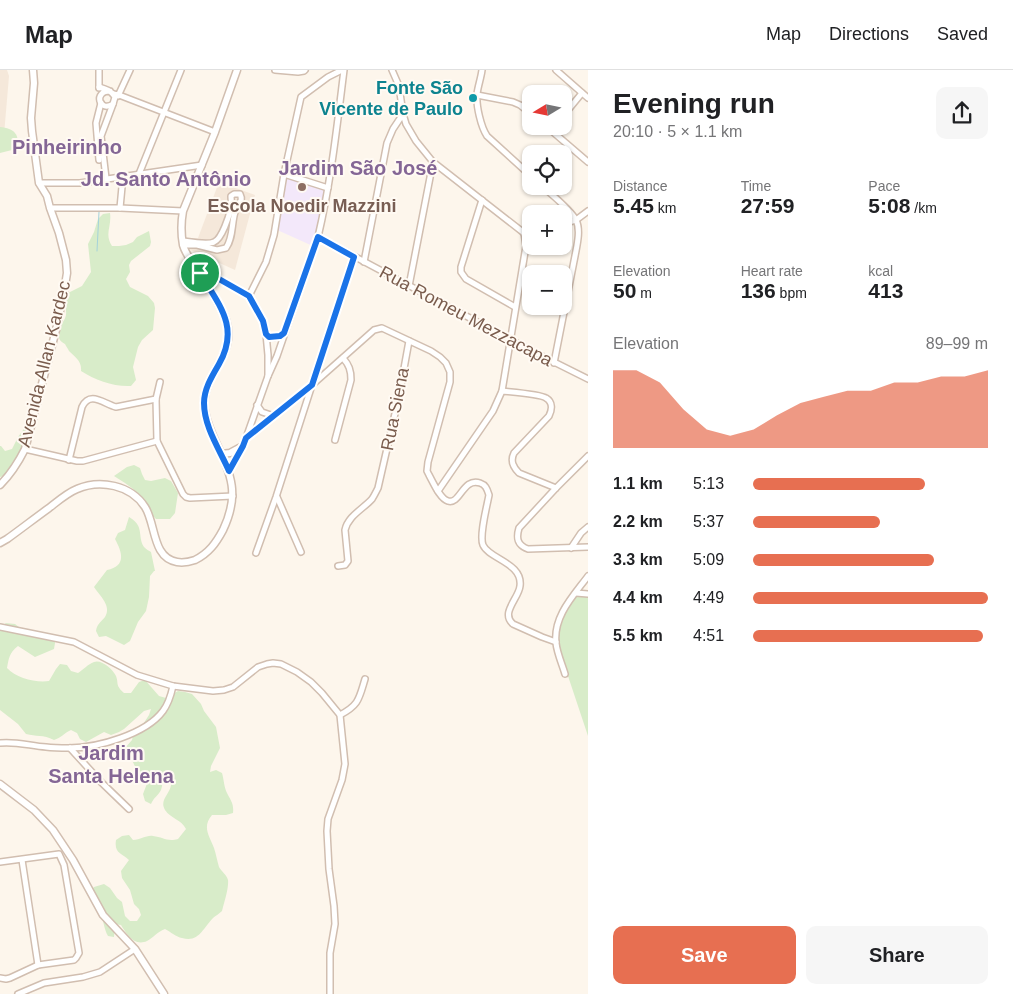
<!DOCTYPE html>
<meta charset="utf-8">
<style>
:root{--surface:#fff;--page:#f6f6f6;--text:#202124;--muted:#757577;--line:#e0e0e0;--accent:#e76f51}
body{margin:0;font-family:Helvetica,sans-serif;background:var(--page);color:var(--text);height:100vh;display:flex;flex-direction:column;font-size:19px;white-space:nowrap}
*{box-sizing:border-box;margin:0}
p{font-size:16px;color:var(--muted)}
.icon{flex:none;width:28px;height:28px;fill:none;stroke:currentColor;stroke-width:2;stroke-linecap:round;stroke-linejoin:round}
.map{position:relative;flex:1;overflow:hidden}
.side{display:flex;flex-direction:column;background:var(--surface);width:425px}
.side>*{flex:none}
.needle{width:32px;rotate:260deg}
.fabs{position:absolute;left:522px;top:15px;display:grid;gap:10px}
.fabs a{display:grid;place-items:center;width:50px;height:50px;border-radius:10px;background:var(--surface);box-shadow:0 1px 4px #0004;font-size:25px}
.pin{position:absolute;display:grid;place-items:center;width:42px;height:42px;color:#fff;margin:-21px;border:2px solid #fff;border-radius:50%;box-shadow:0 1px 5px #0007}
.round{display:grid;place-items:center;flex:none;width:52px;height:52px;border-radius:10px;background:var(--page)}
.headline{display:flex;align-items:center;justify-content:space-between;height:85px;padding:0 25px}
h1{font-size:28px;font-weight:800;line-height:38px}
.stats{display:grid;grid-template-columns:repeat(3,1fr);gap:8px;height:85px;padding:5px 25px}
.stats div{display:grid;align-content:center}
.stats b{font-size:21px;font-weight:800}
.stats small{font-size:14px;font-weight:400}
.stats p{font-size:14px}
.chart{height:140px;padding:10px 25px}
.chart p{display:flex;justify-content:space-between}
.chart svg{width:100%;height:90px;margin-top:5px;fill:var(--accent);opacity:.7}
.cta{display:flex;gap:10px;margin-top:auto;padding:10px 25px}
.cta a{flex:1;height:58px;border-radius:10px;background:var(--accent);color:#fff;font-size:20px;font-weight:800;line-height:58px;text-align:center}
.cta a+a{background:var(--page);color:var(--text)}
ul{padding:0 25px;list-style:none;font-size:16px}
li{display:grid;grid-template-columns:80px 60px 1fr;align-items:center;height:38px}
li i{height:12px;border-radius:6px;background:var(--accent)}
header{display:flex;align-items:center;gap:30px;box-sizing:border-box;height:70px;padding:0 25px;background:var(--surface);border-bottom:1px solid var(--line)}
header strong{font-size:24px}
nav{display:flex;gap:28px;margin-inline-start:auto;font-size:18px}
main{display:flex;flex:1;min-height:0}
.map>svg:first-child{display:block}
.residential{fill:#f5e8da}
.education{fill:#f3e8fa}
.green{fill:#d8ecc9}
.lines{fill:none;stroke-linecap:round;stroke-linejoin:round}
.stream{stroke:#a5d3da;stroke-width:1}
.pedestrian-casing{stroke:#d1beb0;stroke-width:6}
.minor-casing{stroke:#d1beb0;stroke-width:8}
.tertiary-casing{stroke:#d1beb0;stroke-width:9}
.pedestrian{stroke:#fff;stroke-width:4}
.minor{stroke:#fff;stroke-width:5}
.tertiary{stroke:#fff;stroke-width:6}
.route-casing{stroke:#fff;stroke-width:10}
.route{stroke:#1a73e8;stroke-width:6}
.culture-dot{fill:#0f9aa8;stroke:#fffaf3;stroke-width:2}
.education-dot{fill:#8d6e63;stroke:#fffaf3;stroke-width:2}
.labels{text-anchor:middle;stroke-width:4;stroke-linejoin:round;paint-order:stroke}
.culture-label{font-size:18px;font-weight:bold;fill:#0d838f;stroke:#fffaf3;text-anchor:end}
.education-label{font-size:18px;font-weight:bold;fill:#785e54;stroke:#fffaf3}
.street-label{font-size:18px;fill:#7a5c4d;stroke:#fffaf3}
.quarter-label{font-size:20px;font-weight:bold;fill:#846695;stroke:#fffaf3}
</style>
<header>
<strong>Map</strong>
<nav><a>Map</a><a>Directions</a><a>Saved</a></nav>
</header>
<main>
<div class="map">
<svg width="588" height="924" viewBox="0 0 588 924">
<rect width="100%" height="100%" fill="#fdf6ec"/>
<g class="residential">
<path d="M0 0H7L9 6 4 65H0Z"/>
<path d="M219 112 255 125 235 200 184 177 182 168H198Z"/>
</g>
<path class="education" d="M284 104 328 118 315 177 275 159Z"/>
<g class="green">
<path d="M0 57C14 58 21 65 16 79L0 83Z"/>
<path d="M110 143C112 156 104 164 112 176H119L126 175 133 172 137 167 149 161 151 172 150 176 131 191 129 195 130 202 126 209 130 217 148 226 154 233 155 238 153 260 142 270 138 277 133 297 136 310 131 316C114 317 95 310 81 301 82 291 75 287 69 281 68 279 66 276 65 274 62 272 60 271 59 268 53 254 75 251 62 231L64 225 82 216 91 202 88 174 94 162 98 149 103 144Z"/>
<path d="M26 356H27L22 385 7 405 0 407V376H1L5 381 12 379 18 367Z"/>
<path d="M134 395 140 398 142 404 145 410 151 411 165 408 171 411 178 423 175 443 170 449H156C149 443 147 433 140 426 134 418 123 412 114 406L127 397Z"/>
<path d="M129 447C145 456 137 466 144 477 146 479 149 481 151 482L155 501H154L150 506 149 527 146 541 138 552 130 571 124 575 106 566 99 567 96 561C97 554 101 552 105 547 112 536 100 526 94 517L107 500C127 496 122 482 115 469L118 463 125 460Z"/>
<path d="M576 525 588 527V666L558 576 559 556 564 541Z"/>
<path d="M5 553 15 554 20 558 19 560 34 567C42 563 46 563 54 566L55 573 54 579 35 587 18 576C9 583 9 588 7 598 16 608 36 613 49 611L56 599 60 594 67 595 71 601 78 603C83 600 88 594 94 592 101 589 113 599 116 606 119 614 115 615 124 623H131L139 612 145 610 159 626 166 628 178 621 185 622 192 624 201 634 204 641 216 657 220 678 211 696 210 702 216 700 222 703C224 710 224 717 227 723 231 731 234 734 233 743L226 745H212C202 757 209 765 214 778 216 784 217 790 219 797 221 801 227 805 228 810 229 818 224 833 222 841 219 844 215 846 213 848 203 858 199 873 182 868 176 867 171 862 165 859 157 862 153 868 147 871 134 877 126 863 121 855L115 854 114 867 108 866C104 859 104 852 101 845 96 837 91 832 90 822L94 817 104 814 110 818 117 828 122 832 125 846 130 851H137L141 845 139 839 134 834 130 820 122 808 121 801 129 790C121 783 114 783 116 770L122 766 129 765 133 770C141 770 146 765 153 766 163 767 167 772 178 769L186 759C181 749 171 749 165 740 159 730 170 724 171 715 172 711 171 706 170 703L164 704C162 709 163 715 161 720 158 726 154 727 151 734L145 731 143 724 148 711 145 705 138 703 132 690 127 686 119 685 132 670 133 666 138 662 149 645 151 639 144 641 124 659 119 662 111 665 104 662 86 672 80 669 77 663 71 660C64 663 61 668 54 670 43 664 36 667 26 664L18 654 0 640V556L6 555Z"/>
</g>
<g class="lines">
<path class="stream" d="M97 181 99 142"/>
<defs>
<path id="pedestrian" d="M522 204 531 206"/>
<g id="minor">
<path d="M275 0 298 2 304 1 305 0"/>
<path d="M392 0 399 16 403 44 406 54 416 71 433 92 524 163"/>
<path d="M482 0C481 8 478 16 477 24 476 36 481 57 487 66L531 106"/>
<path d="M556 0 588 28"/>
<path d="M99 17C106 19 112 21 115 27L113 34C99 43 93 21 110 21"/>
<path d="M99 18V0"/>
<path d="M113 24 119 25 215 62"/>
<path d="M477 25 513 32 520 35 531 44"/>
<path d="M118 26 130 0"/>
<path d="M564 45 582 23"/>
<path d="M546 56 588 92"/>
<path d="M99 90 96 53 101 33"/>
<path d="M139 104 181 0"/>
<path d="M284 104 328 118"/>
<path d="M106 108 101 66 113 34"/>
<path d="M39 113H80L202 95"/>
<path d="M542 116C552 125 570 139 576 150 581 160 577 175 575 186L554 293"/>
<path d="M482 130 461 197V202L466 209 515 237"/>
<path d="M50 138H120L183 141"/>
<path d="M120 138 123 106"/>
<path d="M564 154 576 150 588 141"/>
<path d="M524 163 531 158"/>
<path d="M318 167 528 279 588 309"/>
<path d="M183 171C190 172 208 175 214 172 222 169 229 146 231 138 232 134 231 130 231 126L234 124H240C244 132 238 132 236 139 231 151 234 167 226 178L217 180 197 175H183"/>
<path d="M364 192 387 73 393 59 403 44"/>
<path d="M200 203 219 209 249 226 255 236 263 251 266 264 268 285V306L246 368 229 401"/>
<path d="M409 216 433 92"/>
<path d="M249 226 266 192 274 165 284 104 301 27 328 7 342 0"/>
<path d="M266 264C272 269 278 268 283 263"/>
<path d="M268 306 277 286 318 167C331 112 337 56 344 0"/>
<path d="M160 312 156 329 157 371 183 424 186 427 190 428 233 426"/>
<path d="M502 321C511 322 540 324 546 328 553 332 552 340 549 346L514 383C510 391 513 397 519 403L556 418"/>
<path d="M257 335 262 342 274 346"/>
<path d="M246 368 312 315 374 260 382 258 431 281 440 287 446 293 450 302V312L428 392 427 401 429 405C433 412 440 429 448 431 460 435 463 407 480 413 486 415 487 419 489 425 487 436 479 466 483 475 489 489 523 493 520 516 519 528 500 543 513 554L542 567 556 572"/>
<path d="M335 370 351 310C351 300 349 295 343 288"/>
<path d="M25 379 77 391H83L157 371"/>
<path d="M588 386 556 418 519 458C516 468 517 475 528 479L588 477"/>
<path d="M69 390 82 337C90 320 104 334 116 337L156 329"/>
<path d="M438 421 493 341 502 321 526 176 524 163"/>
<path d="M277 427 301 482"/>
<path d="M571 478 581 463 588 457"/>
<path d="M256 483 276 427 312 315 354 187"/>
<path d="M338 496 345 495 348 491 345 460C348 446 363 439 372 429 374 426 376 422 378 418L399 326 409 271"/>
<path d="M576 523 588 524"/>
<path d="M0 557 74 572 137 605 173 616 213 621 224 620 233 617 258 597 267 594 273 593 281 594 297 602 311 612 322 623 340 645 345 694 342 710 328 749 327 761 329 799 334 836 335 854 330 883V924"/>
<path d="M565 604C562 594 557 583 556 573 553 546 574 525 588 506"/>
<path d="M340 645C359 635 359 629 365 609"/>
<path d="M0 673C15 671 31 676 46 677 54 678 61 678 69 678 98 678 146 664 163 641 169 633 171 625 173 616"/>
<path d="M70 678 101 712 129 739"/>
<path d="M22 790 38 895"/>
<path d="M0 792 59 784 64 795 79 883 76 888 74 890 38 895 10 908 6 909 0 908"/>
<path d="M18 924 44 913 83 907 100 902 135 879"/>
</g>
<g id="tertiary">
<path d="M221 384 230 383 243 376"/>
<path d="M0 415C11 404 18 393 25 379L56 260 64 222 67 203 66 190 59 163 50 138 47 126 39 113 32 61 31 48 34 13 33 0"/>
<path d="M0 473 7 469C21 459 35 448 49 438 58 431 67 423 77 419 100 409 131 415 145 437 156 454 152 488 177 492 183 493 189 492 195 490 209 483 216 473 223 460 241 422 230 403 214 368 209 357 204 344 204 332 206 301 237 283 226 250 221 236 208 216 200 204 194 194 186 186 183 175 181 164 181 152 183 141L215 62 237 0"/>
<path d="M0 714 34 740 53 760 73 790 103 845 135 879 164 924"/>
</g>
</defs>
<use href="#pedestrian" class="pedestrian-casing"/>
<use href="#minor" class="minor-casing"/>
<use href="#tertiary" class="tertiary-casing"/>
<use href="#pedestrian" class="pedestrian"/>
<use href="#minor" class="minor"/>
<use href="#tertiary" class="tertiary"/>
</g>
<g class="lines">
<defs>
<path id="route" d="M318 167 354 187 312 315 246 368 243 376 229 401C220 380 204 357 204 333 204 319 212 306 219 294 240 257 219 235 200 203L219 209 249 226 263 251 266 264 269 267 280 266 284 263Z"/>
</defs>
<use href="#route" class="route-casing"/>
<use href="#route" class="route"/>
</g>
<circle class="culture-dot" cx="473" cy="28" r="5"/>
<circle class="education-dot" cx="302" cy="117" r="5"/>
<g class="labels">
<g class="culture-label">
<text x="463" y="24">Fonte São<tspan x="463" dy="21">Vicente de Paulo</tspan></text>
</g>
<g class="education-label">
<text x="302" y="142">Escola Noedir Mazzini</text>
</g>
<g class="street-label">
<text transform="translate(466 246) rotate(28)" y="6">Rua Romeu Mezzacapa</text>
<text transform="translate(44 294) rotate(-76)" y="6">Avenida Allan Kardec</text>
<text transform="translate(395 339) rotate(-79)" y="6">Rua Siena</text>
</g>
<g class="quarter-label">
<text x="67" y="84">Pinheirinho</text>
<text x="358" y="105">Jardim São José</text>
<text x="166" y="116">Jd. Santo Antônio</text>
<text x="111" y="690">Jardim<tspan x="111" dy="23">Santa Helena</tspan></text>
</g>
</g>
</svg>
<div class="fabs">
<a><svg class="needle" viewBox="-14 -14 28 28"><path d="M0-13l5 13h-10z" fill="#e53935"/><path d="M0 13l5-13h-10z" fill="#757577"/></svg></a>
<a><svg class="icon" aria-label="locate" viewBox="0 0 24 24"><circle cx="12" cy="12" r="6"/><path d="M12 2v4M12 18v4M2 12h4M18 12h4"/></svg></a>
<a>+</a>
<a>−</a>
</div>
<div class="pin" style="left:200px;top:203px;background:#1e9e55"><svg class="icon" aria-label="arrive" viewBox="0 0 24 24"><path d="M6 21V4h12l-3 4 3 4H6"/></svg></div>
</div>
<section class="side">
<div class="headline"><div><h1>Evening run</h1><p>20:10 · 5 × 1.1 km</p></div><a class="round"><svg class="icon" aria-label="share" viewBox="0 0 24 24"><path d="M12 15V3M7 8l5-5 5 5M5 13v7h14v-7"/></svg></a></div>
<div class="stats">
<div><p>Distance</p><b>5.45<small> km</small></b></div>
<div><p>Time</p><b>27:59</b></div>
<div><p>Pace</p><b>5:08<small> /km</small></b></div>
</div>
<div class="stats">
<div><p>Elevation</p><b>50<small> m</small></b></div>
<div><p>Heart rate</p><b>136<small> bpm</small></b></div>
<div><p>kcal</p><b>413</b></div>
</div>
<div class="chart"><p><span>Elevation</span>89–99 m</p>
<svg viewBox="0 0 160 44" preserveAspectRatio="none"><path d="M0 44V6L10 6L20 12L30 25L40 35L50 38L60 35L70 28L80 22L90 19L100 16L110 16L120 12L130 12L140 9L150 9L160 6V44z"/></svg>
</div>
<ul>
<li><b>1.1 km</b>5:13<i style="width:73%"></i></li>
<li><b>2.2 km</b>5:37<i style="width:54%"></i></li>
<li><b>3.3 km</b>5:09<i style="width:77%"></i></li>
<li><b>4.4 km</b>4:49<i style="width:100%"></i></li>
<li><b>5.5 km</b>4:51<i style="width:98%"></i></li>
</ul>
<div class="cta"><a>Save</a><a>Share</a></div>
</section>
</main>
